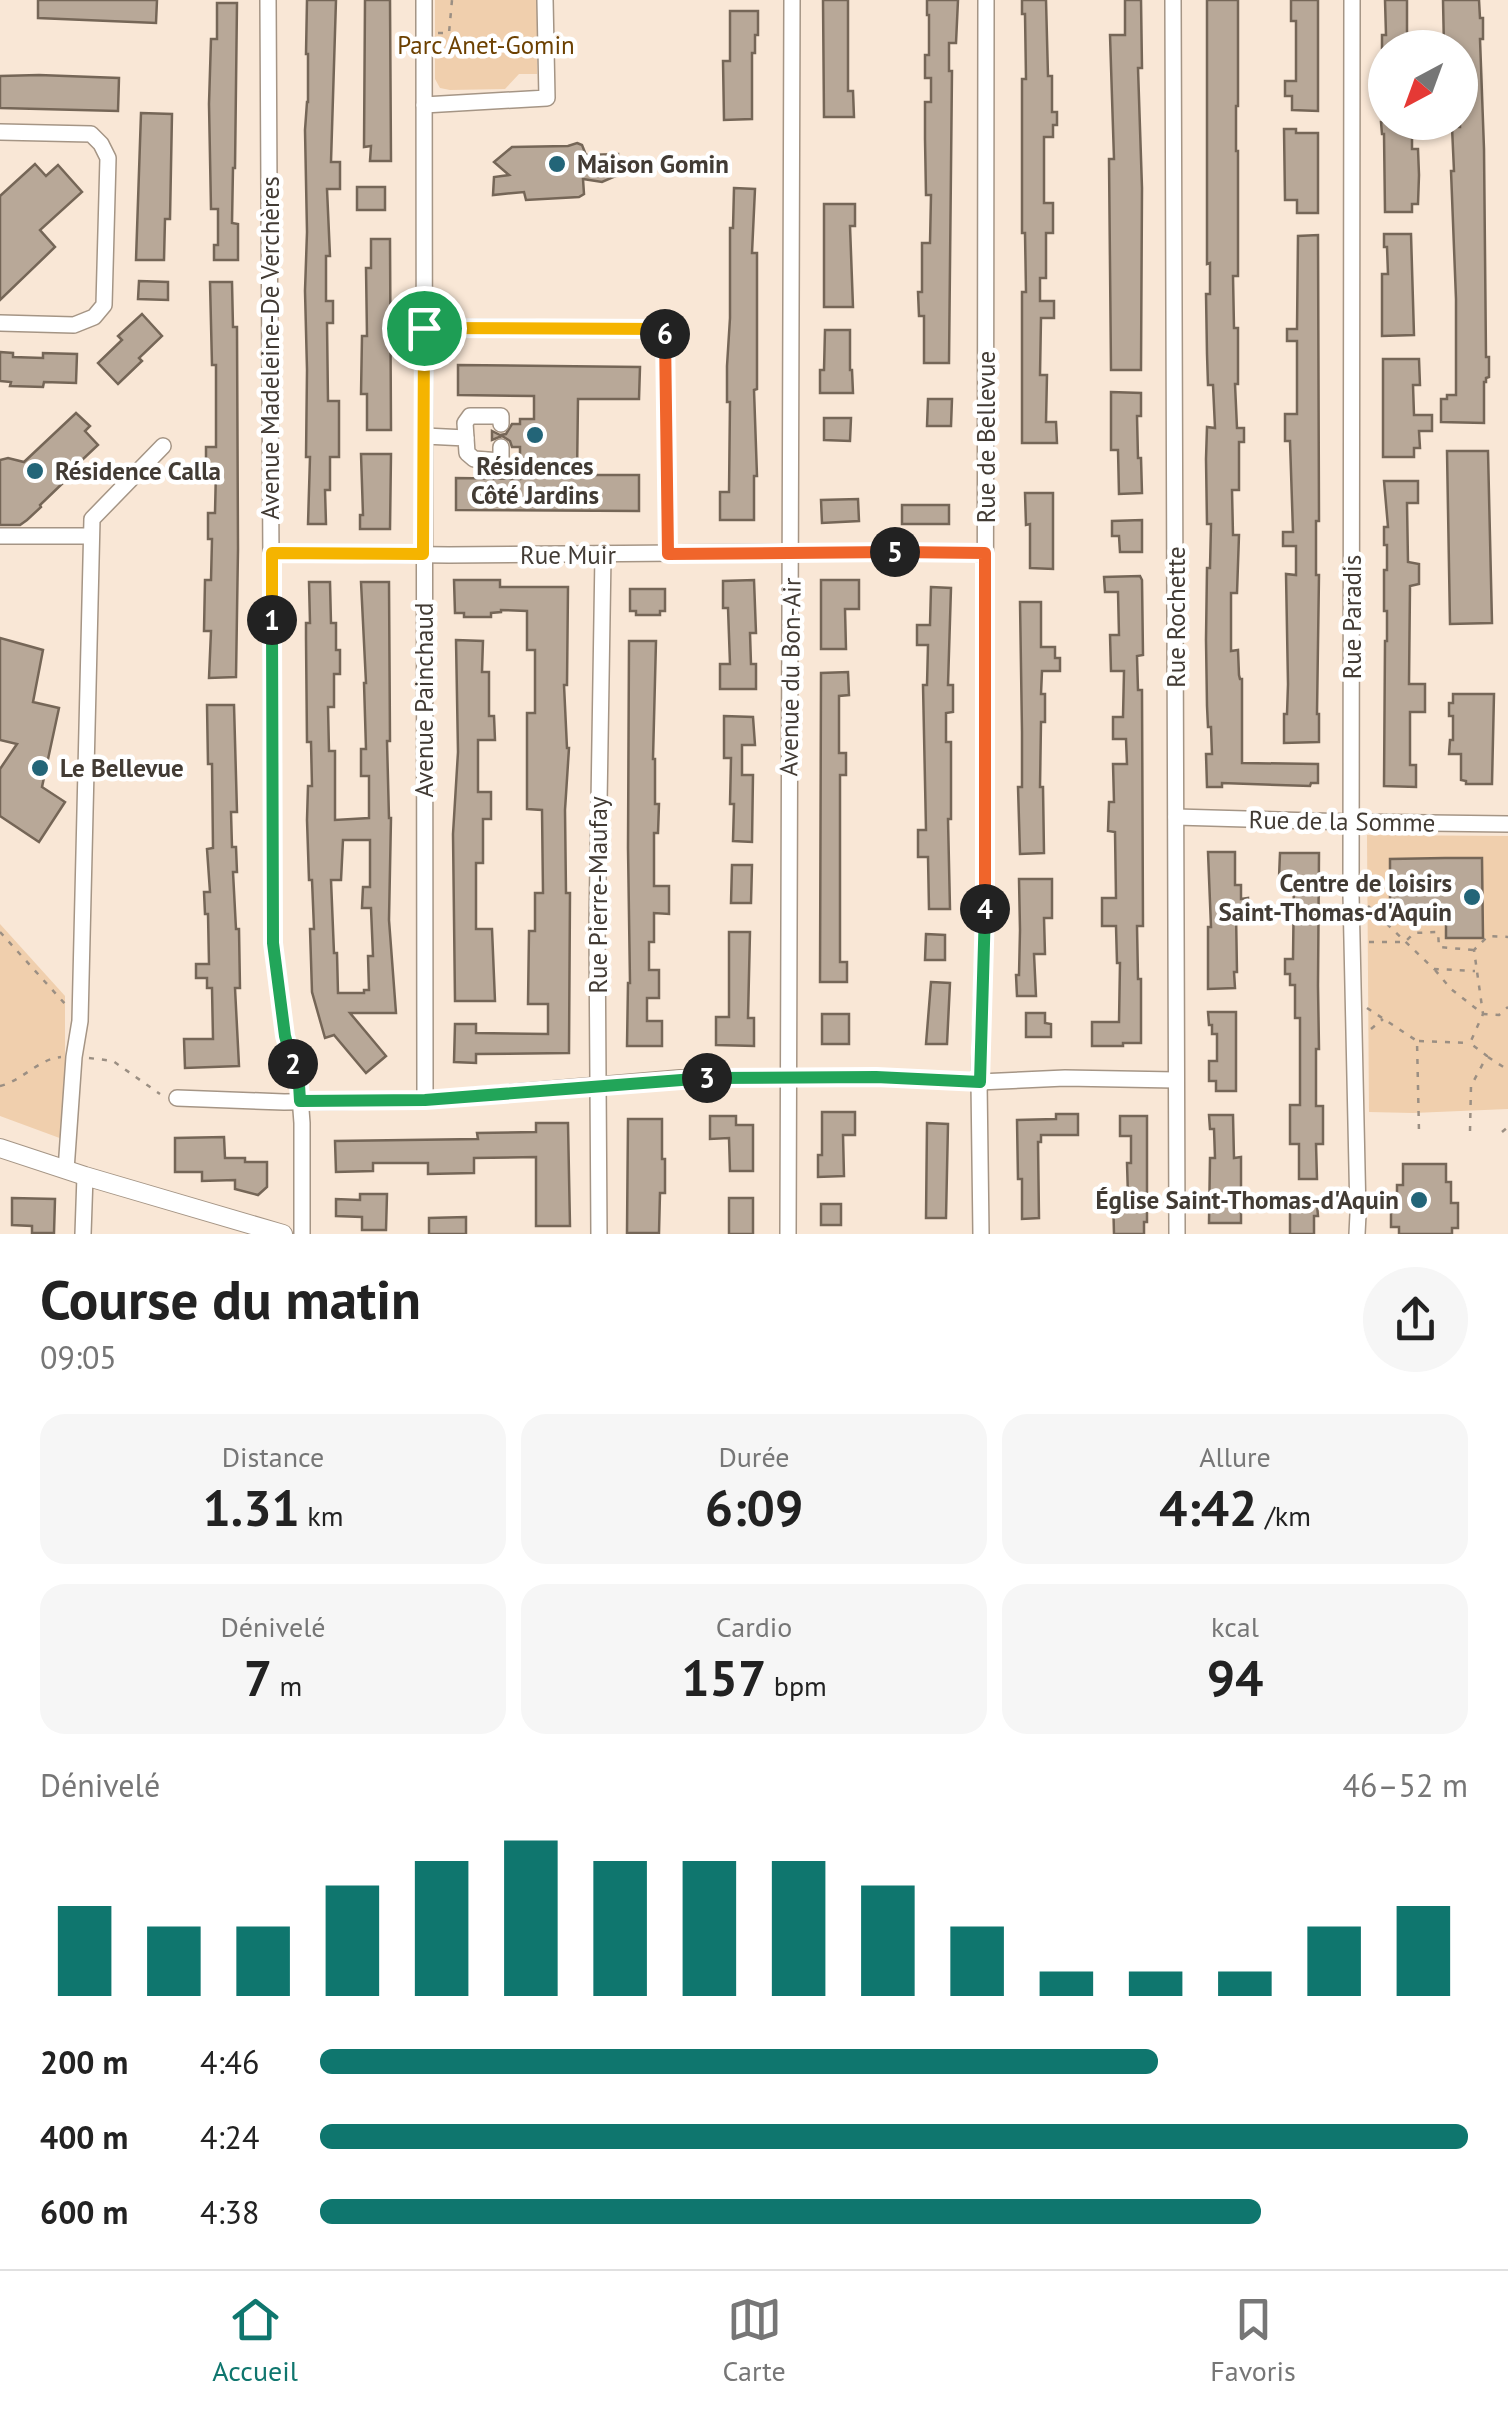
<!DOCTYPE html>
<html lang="fr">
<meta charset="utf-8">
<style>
:root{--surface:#fff;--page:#f6f6f6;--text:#222;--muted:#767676;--line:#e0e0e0;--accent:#0f766e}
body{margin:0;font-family:"PT Sans",sans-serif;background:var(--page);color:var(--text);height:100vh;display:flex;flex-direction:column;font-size:38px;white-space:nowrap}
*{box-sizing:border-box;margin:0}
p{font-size:32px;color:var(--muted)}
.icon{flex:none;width:55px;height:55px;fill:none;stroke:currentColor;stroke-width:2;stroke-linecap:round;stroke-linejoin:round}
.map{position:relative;height:1234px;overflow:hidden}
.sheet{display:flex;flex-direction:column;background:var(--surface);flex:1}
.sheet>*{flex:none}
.needle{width:65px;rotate:221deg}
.tools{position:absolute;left:1368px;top:30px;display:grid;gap:20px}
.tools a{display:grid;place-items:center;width:110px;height:110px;border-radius:50%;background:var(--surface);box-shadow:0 2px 8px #0004;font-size:50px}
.pin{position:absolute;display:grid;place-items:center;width:85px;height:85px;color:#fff;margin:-42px;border:5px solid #fff;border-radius:50%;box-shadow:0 2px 10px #0007}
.km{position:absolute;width:50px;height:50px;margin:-25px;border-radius:50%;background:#222;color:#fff;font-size:28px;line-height:50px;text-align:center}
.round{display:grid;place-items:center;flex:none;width:105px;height:105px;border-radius:52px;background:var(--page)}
.overview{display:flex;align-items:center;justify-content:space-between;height:170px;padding:0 40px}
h1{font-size:55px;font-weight:700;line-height:75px}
.stats{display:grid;grid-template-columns:repeat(3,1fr);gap:15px;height:170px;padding:10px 40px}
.stats div{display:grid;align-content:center;border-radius:25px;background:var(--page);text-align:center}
.stats b{font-size:50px;font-weight:700}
.stats small{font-size:28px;font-weight:400}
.stats p{font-size:28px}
.chart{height:280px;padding:20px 40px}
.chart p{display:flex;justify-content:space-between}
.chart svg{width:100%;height:180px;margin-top:10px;stroke:var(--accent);stroke-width:6}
ul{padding:0 40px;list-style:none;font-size:32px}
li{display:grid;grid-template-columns:160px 120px 1fr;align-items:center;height:75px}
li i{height:25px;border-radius:12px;background:var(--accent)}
.tabs{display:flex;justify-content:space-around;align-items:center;height:140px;border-top:2px solid var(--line);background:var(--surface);font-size:28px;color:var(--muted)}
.tabs a{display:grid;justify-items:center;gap:5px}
.tabs .selected{color:var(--accent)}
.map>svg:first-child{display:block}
.green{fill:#f0cfad}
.building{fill:#b8a898;stroke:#756657;stroke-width:2.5;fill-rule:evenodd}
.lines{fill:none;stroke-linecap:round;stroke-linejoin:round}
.minor-casing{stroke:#a59585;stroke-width:18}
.major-casing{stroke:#a59585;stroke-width:20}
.path{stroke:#9b8f83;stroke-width:2.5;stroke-dasharray:5 8;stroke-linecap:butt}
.minor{stroke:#fff;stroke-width:15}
.major{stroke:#fff;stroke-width:18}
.split-1-casing{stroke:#fff;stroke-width:20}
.split-2-casing{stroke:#fff;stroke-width:20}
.split-3-casing{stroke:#fff;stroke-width:20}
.split-4-casing{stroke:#fff;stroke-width:20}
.split-5-casing{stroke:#fff;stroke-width:20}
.split-6-casing{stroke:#fff;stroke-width:20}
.split-7-casing{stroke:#fff;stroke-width:20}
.split-1{stroke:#f5b400;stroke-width:12}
.split-2{stroke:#22a559;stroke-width:12}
.split-3{stroke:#22a559;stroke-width:12}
.split-4{stroke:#22a559;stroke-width:12}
.split-5{stroke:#f0652b;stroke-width:12}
.split-6{stroke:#f0652b;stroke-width:12}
.split-7{stroke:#f5b400;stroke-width:12}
.poi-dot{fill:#236578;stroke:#fff;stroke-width:4}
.labels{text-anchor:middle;stroke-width:9;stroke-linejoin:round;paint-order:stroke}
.park-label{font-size:25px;fill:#6c4000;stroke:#fff}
.poi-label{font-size:25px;font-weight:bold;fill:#423b34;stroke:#fff;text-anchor:start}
.street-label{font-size:25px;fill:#423b34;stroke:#fff}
</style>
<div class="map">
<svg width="1508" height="1234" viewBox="0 0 1508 1234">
<rect width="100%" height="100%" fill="#f9e7d6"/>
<g class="green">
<path d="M435 0H537V74H519L505 89 450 90 440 88 435 79Z"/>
<path d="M1367 835 1508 836V1109L1413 1113 1369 1112Z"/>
<path d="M0 924 65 996V1140L0 1116Z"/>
</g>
<g class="building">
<path d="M38 0H157L156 23 38 18Z"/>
<path d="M307 0H336L331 162H340V189H327L330 256H326V301H333V323H327L328 401H339V457H330V490H325L326 524H308L310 457H306L307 370 305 291 307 232 305 130 307 102H308V54H306Z"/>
<path d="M365 0H390L391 161H370L371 146 364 147Z"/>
<path d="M823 0H848V91H853L854 117H824Z"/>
<path d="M927 0H958L956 43H949V71H952L949 363H924V316H919L918 292H922V243H930L931 195H926L925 139V102H931V78H925V55H929V15H927Z"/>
<path d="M1022 0H1046L1048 76H1052V112H1057V125H1053V137H1044V203H1053V233H1046V278H1040V301H1054V318H1041L1040 375H1047L1046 422H1056L1057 443H1022V292H1026L1025 233H1022V79H1026L1025 14H1022Z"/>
<path d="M1125 0H1141L1142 68H1138L1142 188 1141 370H1111L1109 159H1114L1110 35H1125Z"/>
<path d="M1207 0H1238V106H1236V151H1238V276H1233L1234 328H1238V384H1235L1237 428H1244V442H1239V490H1232L1233 535H1239L1237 593H1231V651L1238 650 1239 675 1240 679H1242V763L1318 764V783H1311L1310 786 1222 783V787H1207L1206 754H1212L1211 727H1208L1207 706 1206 640 1207 568H1210L1211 524H1207L1206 459 1207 427 1215 428 1213 385H1208L1207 354 1206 294H1210V263L1207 264Z"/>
<path d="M1291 0H1318V111L1292 110V96H1285V81H1296V21H1291Z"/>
<path d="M1385 0H1407V48H1382V35H1386Z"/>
<path d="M1443 0H1479L1480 18H1483V39H1480L1484 149 1486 357H1489V377L1486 378V382H1484V423L1441 422V399H1447V395H1456V299L1451 171H1454L1452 127H1460V48H1444Z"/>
<path d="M217 3H237L235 168H233L232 223 238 224V260H214V245H218V209H211L209 104 211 39H217Z"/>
<path d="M730 11H758V35H755V53H752V119L724 120 723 61H730Z"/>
<path d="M39 75 119 78 118 111 0 108V76Z"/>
<path d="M141 113 172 114 170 219H165L164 260H136Z"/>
<path d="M1381 122H1412V149H1418L1419 175 1418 204H1412V212H1385L1384 134H1382Z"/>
<path d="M1284 129H1296V133H1318V213H1297V200H1285Z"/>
<path d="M577 143 582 145 586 155 618 154 616 176 602 182 583 179 584 194 579 197 526 200 524 192 493 195 494 177 509 175 494 162 512 147 568 146Z"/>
<path d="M35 164 46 176 58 165 82 192 40 230 55 247 0 300V196Z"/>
<rect x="357" y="187" width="28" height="23"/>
<path d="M734 188 755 189 752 253H757V389L754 390 757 476H754V520H720V492H729L730 402H727V366L730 318V228H733Z"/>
<path d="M824 204H855V226H850L853 307H824Z"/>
<path d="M1384 234H1411L1414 335 1382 336V274H1388L1387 247H1384Z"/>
<path d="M1318 235 1319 521H1316V575H1319L1317 714H1319V742L1284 743V714H1287L1288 684 1286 574 1296 575V546H1283V532H1293L1290 441H1285V414H1297V341H1287V329H1297L1298 236Z"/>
<path d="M371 239H390L391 430H367V394H361L362 336H367L366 268H371Z"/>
<path d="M139 281 168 282V300L138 299Z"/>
<path d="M210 282H232L233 327H237L238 549 236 677 209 678 211 631H204L205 580H211L212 539H208V513H215L216 470H206V447H216V365H212Z"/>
<path d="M142 314 162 336 139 358 142 361 118 384 98 363 122 340 118 336Z"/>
<path d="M825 330H850V370H852L853 393H820V370H824Z"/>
<path d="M0 352 13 353V357L43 358V353L77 354 76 383 44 382 43 387 10 386 11 382 0 381Z"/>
<path d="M1383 359H1419L1420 385H1413L1414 415H1432V431H1419L1420 448H1414V457H1383Z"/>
<path d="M458 365 640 367 639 399H578L577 475H639V511L456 510V478L520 479V447H512L510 441 502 436 492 440V431L500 435 506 434 512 424H520V419H534V396L458 395Z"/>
<path d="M1111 392 1141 393V416H1137L1138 458H1141L1142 493 1119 494 1118 450H1111Z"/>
<path d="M928 399H952L951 426H927Z"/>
<path d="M76 413 90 426 85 431 98 445 64 477 66 480 40 505 41 507 27 520 20 525H0V460L8 458 24 462Z"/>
<path d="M824 418H851L850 441 824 440Z"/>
<path d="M1447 451H1488L1492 623 1450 624Z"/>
<path d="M361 454H391L390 529H360V515H363Z"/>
<path d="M1384 481H1418V503H1407L1408 562 1419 564V584L1410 586 1409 684H1425V712H1410V765H1416V787L1384 786 1385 641H1387V611H1384V570H1387V545H1384V527H1388Z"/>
<path d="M1025 493H1053V569L1030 568V524L1026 525Z"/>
<path d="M858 499 859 521 822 523 821 500Z"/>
<rect x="902" y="505" width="47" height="19"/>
<path d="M1142 520V552H1120L1119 536H1112V521Z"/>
<path d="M1140 576 1142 580 1143 655 1137 656 1138 690H1142L1143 926H1137L1138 979H1141V1043H1123V1046H1092V1022H1119L1120 963H1117L1116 926H1102V898H1116L1115 832 1108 831 1109 802H1114L1113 764H1127L1126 739H1113V717H1123L1124 671H1111L1110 635H1119L1118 592H1105L1104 577Z"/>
<path d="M454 580H500V587H568L567 685H564L567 748H569L565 810 566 893H570L569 1053 476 1054V1063L454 1062 455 1024H476V1033L548 1034V1004H528L529 931H535V893H543L542 810 527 809V713H535V650H527V611L501 610V612L491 613V617H464V613H455Z"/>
<path d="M754 580 756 633H750L751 664H756V689H720V664H730L728 608H723V581Z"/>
<path d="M821 580H859V609H845L846 649H821Z"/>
<path d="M309 582H330L331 623H336V650H340V674H334V707H328L329 751H335V820L369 818V776H361V749H366L364 683H366L361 582H389L390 741H387L389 818H391L389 920 396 1013H350L386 1056 366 1073 334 1035 325 1038 312 992 310 929H314L312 880H309L307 820 308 786H312L311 742H307L306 639V623H310ZM343 840H370V887H363L362 908H371L373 956H368L369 990H364V993H338L337 953H334L331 880H341Z"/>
<path d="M931 587 951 588 948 685H953V712L946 713V742H951V819H948L950 909H929L928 857H918V830H926L923 685H927L928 645H917V625H930Z"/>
<path d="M630 589H665V611H660V615H636V611H630Z"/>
<path d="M1020 602H1041V647H1055V658H1060V671H1042L1041 694H1045V722H1041L1040 787H1043L1044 853 1020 854 1018 787H1022V732Z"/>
<path d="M0 638 43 650 33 702 59 708 42 787 65 802 39 842 0 816V769L17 744 0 740Z"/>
<path d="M456 640 483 641 482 672H489V716H494L495 740H478V792H491V819H483V863H476V929H492L495 1001H455L453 834 458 752Z"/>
<path d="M629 641H656L653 759H655V804H659L658 833H654V886H669V914L654 913V942H649V970H659V998H647V1021H662V1046H627L628 983H630L628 848Z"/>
<path d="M848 672 849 695 839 696V753H846V775H840V962H847V982H820L821 673Z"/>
<path d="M1453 694H1494L1492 784H1466V781L1461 780V754H1449L1450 740H1453V716H1449V703H1453Z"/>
<path d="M207 705H234L237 812H231L232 847H236L237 872H233L236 929H239L240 988H235L239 1066 185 1068 184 1039H213L212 988H207V978H196V964H209L208 914H205L204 892H210L207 849 213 848 212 764H208Z"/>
<path d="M724 716 753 717 755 745H742V775H753L752 842 733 841 734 804H730L731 758H724Z"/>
<path d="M1208 852H1235V885H1241V899L1248 898V911L1236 913 1237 972H1234L1235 988 1208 989V927H1211Z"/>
<path d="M1280 853H1319L1318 986 1319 1049H1316V1106H1323V1144H1316L1317 1179H1299V1144H1290V1105H1300V1018H1295V985H1290V974H1285V959H1293L1294 878H1279Z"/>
<path d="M1445 858H1482L1483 938H1446V921L1390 920V859Z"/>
<path d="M732 865H752L751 903H731Z"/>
<path d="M1019 879H1052V918H1044L1045 954H1034L1036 996H1017L1016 975H1019L1020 930Z"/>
<path d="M729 932H750L748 1018H754V1046L716 1045V1017H729Z"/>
<path d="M926 934 945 935V960H925Z"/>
<path d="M931 982 950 983 947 1044H926Z"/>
<path d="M1208 1012H1236V1091H1216V1081H1209V1061H1217V1034H1212V1025H1209Z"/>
<path d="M1026 1013H1045V1023L1051 1024V1037H1026Z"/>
<rect x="822" y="1014" width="27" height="30"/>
<path d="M822 1112H855V1135H843L844 1176 818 1177V1155H822Z"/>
<path d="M1056 1114H1078V1135H1041V1142H1038L1039 1218 1022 1219V1179H1018L1017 1120 1056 1119Z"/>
<path d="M1209 1115H1233L1234 1158 1241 1157V1223H1209L1210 1158H1215L1214 1129H1210Z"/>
<path d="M710 1116H736V1125H753V1171H730L729 1138 710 1139Z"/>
<path d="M1120 1116H1147V1222H1144V1234H1114L1113 1196H1128L1127 1163H1131V1136H1120Z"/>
<path d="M628 1119H662V1159H665V1193H660L659 1233H627Z"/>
<path d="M536 1123H568L570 1226H536V1157L474 1158V1173L428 1174V1163H373V1171L336 1172 335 1141 478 1139 477 1133 536 1132Z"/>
<path d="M927 1123 948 1124 946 1218H926Z"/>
<path d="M224 1137 225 1158H245V1162H267V1187L258 1195 235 1189V1180L202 1181V1172H175V1138Z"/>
<path d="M1403 1164H1446V1182H1451V1203H1458V1228H1452V1234H1399V1227H1391V1198H1397V1185H1403Z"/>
<path d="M360 1194H387L386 1230H362V1217L336 1216V1199L360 1200Z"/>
<path d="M12 1198 55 1199 54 1233H32V1226L12 1225Z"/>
<rect x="729" y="1198" width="24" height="36"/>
<rect x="821" y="1204" width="20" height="21"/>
<path d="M1290 1205H1317L1318 1216H1314V1234H1290Z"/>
<path d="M466 1217V1234H429V1218Z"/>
</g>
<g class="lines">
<defs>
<g id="minor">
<path d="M268 0 273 943 285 1037 299 1083 302 1123V1234"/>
<path d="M424 0 425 1100"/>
<path d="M1173 0 1177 1234"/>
<path d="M1352 0 1351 895 1358 1214 1357 1234"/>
<path d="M424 105 547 98 545 0"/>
<path d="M0 132 91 134 101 144 108 158 104 305 94 317 74 325 0 323"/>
<path d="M425 327 665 329 668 554"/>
<path d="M425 436 466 438 467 453 474 459 501 461V447"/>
<path d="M466 438 465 423 470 416H501V424"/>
<path d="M0 536H91"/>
<path d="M272 553 449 555 791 552 985 553"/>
<path d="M1176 817 1351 822 1508 824"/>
<path d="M177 1098 284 1102 425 1100 680 1078 876 1077 979 1082 1065 1078 1175 1080"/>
<path d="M66 1170 74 1057 80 1021 92 519 163 446"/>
<path d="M83 1234 85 1176"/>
<path d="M599 1234 597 927 603 555"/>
<path d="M788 1234 792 0"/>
<path d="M981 1234 979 1082 985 909 986 0"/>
</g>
<path id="major" d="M0 1148 85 1176 283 1234"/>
</defs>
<use href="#minor" class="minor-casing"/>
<use href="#major" class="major-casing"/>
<g class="path">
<path d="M438 33H449L452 0"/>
<path d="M1368 906 1434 969 1475 971"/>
<path d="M0 932 66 1005"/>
<path d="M1369 942H1405L1414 933 1438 932 1439 947 1473 950"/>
<path d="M1435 970 1451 989 1483 1014 1499 1015 1508 1007"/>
<path d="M1367 1008 1417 1041 1419 1132"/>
<path d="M1371 1029 1383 1019"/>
<path d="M1419 1041 1470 1043"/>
<path d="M1488 1057 1508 1070"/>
<path d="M89 1058 113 1061 160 1094"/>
<path d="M0 1086C22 1081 38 1059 61 1057"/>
<path d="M1470 1131 1471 1086 1487 1056 1470 1043 1483 1014 1474 950 1488 936 1508 937"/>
<path d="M1502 1132 1508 1127"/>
</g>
<use href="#minor" class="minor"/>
<use href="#major" class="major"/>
</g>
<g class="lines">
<defs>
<path id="split-1" d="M272 620V553L423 554 424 328"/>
<path id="split-2" d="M272 620 273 943 285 1036 293 1064"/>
<path id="split-3" d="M293 1064 299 1084 300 1101 425 1100 707 1078"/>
<path id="split-4" d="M707 1078 876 1077 980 1082 985 909"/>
<path id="split-5" d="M895 552 985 553V909"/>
<path id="split-6" d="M665 334 668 554 895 552"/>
<path id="split-7" d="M424 328 664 329 665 334"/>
</defs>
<use href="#split-1" class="split-1-casing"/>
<use href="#split-2" class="split-2-casing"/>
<use href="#split-3" class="split-3-casing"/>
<use href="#split-4" class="split-4-casing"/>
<use href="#split-5" class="split-5-casing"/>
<use href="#split-6" class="split-6-casing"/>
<use href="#split-7" class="split-7-casing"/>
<use href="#split-1" class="split-1"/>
<use href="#split-2" class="split-2"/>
<use href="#split-3" class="split-3"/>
<use href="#split-4" class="split-4"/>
<use href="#split-5" class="split-5"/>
<use href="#split-6" class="split-6"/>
<use href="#split-7" class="split-7"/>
</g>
<g class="poi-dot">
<circle cx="557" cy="164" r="10"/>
<circle cx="535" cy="435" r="10"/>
<circle cx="35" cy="471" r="10"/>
<circle cx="40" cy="768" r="10"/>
<circle cx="1472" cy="897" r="10"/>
<circle cx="1419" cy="1200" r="10"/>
</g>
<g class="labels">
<g class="park-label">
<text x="486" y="54">Parc Anet-Gomin</text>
</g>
<g class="poi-label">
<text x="577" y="173">Maison Gomin</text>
<text x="535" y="475" text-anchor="middle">Résidences<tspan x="535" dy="29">Côté Jardins</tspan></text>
<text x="55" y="480">Résidence Calla</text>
<text x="60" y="777">Le Bellevue</text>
<text x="1452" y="892" text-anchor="end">Centre de loisirs<tspan x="1452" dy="29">Saint-Thomas-d'Aquin</tspan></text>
<text x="1399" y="1209" text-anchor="end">Église Saint-Thomas-d'Aquin</text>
</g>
<g class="street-label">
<text transform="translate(270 348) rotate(-90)" y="9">Avenue Madeleine-De Verchères</text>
<text transform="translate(986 437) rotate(-90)" y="9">Rue de Bellevue</text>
<text x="568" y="564">Rue Muir</text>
<text transform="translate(1176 617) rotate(-90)" y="9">Rue Rochette</text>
<text transform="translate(1352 617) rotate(-90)" y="9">Rue Paradis</text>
<text transform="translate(790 677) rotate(-89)" y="9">Avenue du Bon-Air</text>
<text transform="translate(424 700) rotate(-90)" y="9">Avenue Painchaud</text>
<text transform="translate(1342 821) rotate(1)" y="9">Rue de la Somme</text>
<text transform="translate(598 895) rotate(-90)" y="9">Rue Pierre-Maufay</text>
</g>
</g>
</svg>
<div class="tools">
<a><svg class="needle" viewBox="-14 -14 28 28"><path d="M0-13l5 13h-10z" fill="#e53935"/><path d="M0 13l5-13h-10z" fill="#767676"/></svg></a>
</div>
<div class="pin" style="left:424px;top:328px;background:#1e9e55"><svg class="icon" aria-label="arrive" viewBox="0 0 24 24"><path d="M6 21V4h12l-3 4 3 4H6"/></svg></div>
<b class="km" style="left:272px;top:620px">1</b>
<b class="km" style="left:293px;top:1064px">2</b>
<b class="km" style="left:707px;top:1078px">3</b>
<b class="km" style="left:985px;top:909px">4</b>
<b class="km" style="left:895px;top:552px">5</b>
<b class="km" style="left:665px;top:334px">6</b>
</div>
<section class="sheet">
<div class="overview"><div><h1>Course du matin</h1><p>09:05</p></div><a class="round"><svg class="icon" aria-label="share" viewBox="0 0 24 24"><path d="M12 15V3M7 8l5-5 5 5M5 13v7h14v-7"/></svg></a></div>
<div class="stats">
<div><p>Distance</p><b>1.31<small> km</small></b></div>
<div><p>Durée</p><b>6:09</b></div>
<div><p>Allure</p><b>4:42<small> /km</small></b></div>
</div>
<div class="stats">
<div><p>Dénivelé</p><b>7<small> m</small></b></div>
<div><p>Cardio</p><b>157<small> bpm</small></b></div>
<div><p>kcal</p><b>94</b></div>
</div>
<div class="chart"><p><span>Dénivelé</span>46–52 m</p>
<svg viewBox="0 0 160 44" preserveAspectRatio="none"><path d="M5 44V22M15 44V27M25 44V27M35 44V17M45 44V11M55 44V6M65 44V11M75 44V11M85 44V11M95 44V17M105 44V27M115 44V38M125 44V38M135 44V38M145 44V27M155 44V22"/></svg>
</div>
<ul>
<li><b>200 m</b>4:46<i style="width:73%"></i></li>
<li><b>400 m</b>4:24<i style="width:100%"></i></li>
<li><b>600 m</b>4:38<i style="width:82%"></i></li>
</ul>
</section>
<nav class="tabs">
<a class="selected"><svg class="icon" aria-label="home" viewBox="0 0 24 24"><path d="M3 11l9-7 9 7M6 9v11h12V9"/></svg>Accueil</a>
<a><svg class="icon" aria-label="map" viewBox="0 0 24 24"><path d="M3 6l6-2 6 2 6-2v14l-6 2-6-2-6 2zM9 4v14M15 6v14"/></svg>Carte</a>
<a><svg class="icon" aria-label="saved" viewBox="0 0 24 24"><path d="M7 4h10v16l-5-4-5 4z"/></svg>Favoris</a>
</nav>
